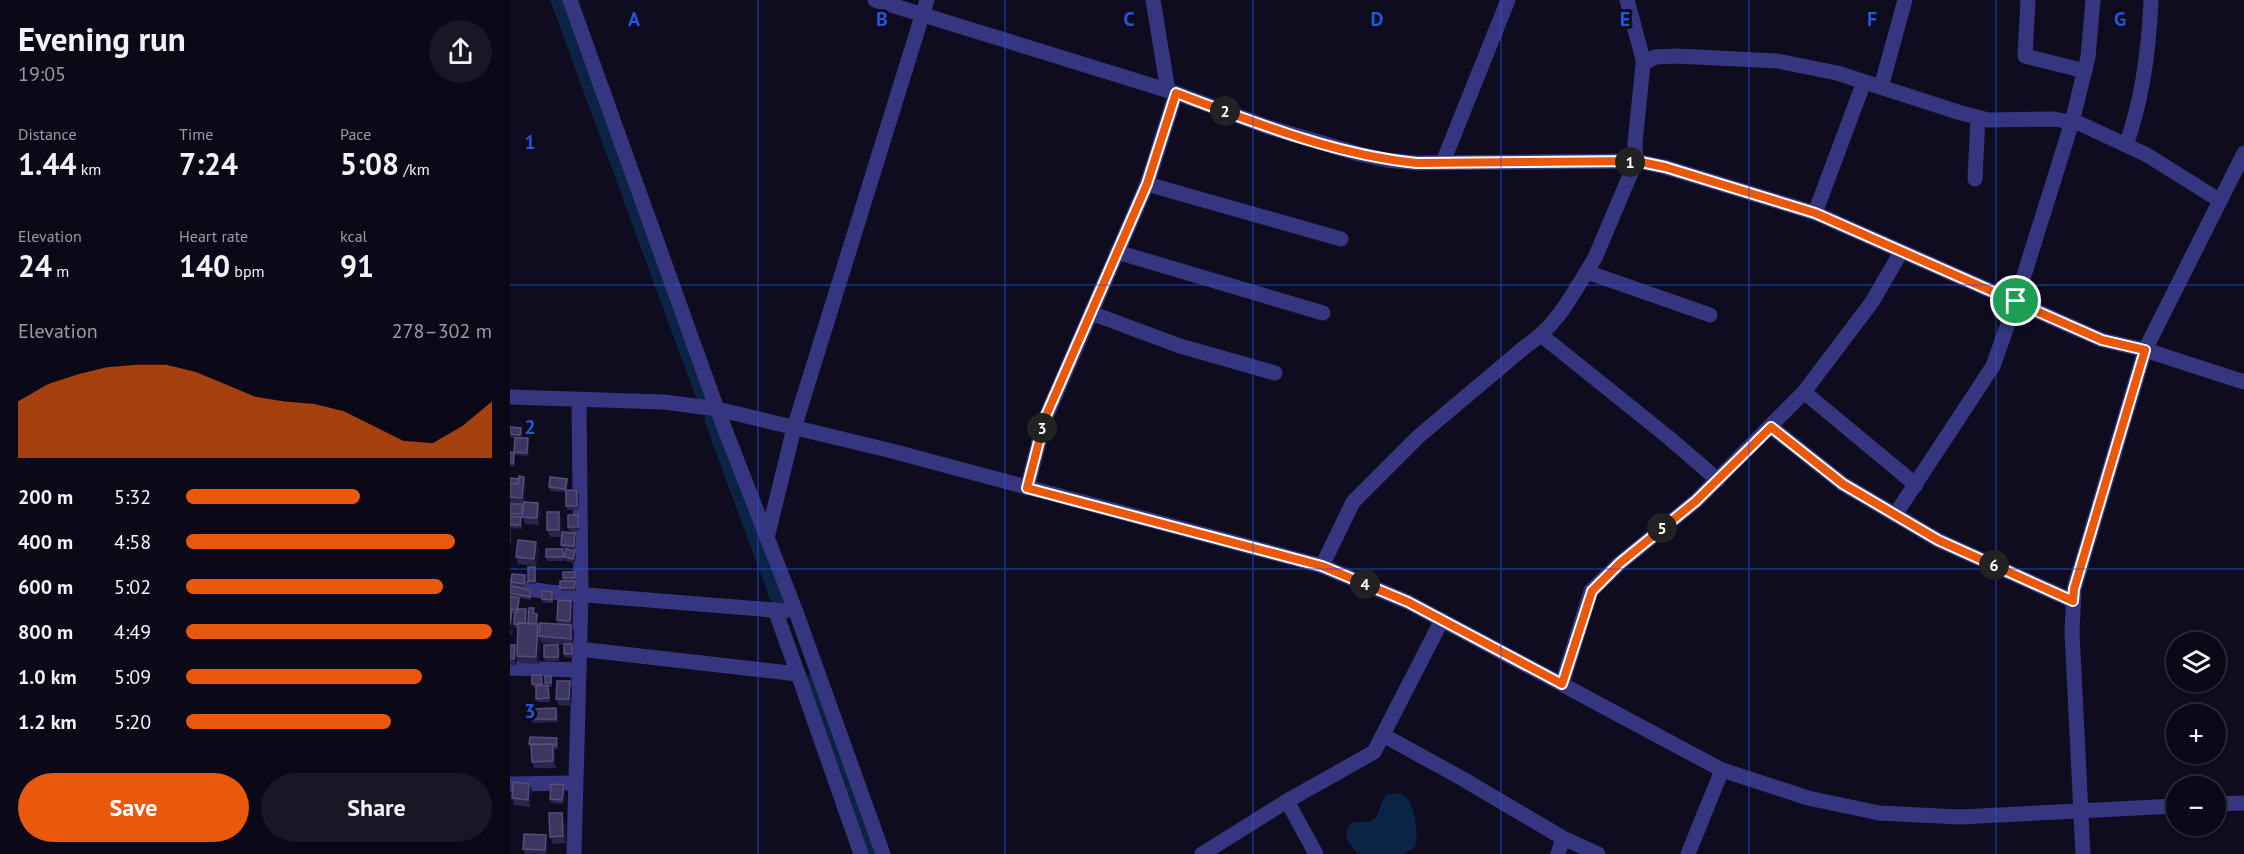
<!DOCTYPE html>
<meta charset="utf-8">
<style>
:root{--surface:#0b0918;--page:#191725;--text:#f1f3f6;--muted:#9a9aa2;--line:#2b2a37;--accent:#ea580c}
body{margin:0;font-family:"PT Sans",sans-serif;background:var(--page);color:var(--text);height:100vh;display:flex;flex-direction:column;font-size:22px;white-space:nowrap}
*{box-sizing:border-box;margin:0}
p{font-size:20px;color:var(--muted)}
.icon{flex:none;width:33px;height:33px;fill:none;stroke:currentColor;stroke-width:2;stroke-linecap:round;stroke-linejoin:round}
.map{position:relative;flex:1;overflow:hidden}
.side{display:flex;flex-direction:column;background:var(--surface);width:510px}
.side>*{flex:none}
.fabs{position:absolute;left:1656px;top:632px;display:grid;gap:12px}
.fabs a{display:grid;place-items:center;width:60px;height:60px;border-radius:50%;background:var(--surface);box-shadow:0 2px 4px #0004,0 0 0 2px var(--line);font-size:30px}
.pin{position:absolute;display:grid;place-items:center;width:51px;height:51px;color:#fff;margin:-26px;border:3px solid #fff;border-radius:50%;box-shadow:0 2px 6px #0007}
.km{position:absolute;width:30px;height:30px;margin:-15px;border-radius:50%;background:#222;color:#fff;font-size:16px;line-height:30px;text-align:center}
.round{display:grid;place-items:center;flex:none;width:63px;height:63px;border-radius:32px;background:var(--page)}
.headline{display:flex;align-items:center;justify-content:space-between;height:102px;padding:0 18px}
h1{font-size:33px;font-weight:800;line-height:45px}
.figures{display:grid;grid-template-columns:repeat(3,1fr);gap:9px;height:102px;padding:6px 18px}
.figures div{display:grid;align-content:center}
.figures b{font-size:30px;font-weight:800}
.figures small{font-size:16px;font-weight:400}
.figures p{font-size:16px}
.chart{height:168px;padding:12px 18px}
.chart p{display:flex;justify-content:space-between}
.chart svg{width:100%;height:108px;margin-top:6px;fill:var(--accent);opacity:.7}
.cta{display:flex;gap:12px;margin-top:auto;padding:12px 18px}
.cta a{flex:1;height:69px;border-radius:36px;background:var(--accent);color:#fff;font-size:24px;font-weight:800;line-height:69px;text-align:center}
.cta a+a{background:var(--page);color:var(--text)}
ul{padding:0 18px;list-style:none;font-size:20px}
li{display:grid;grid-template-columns:96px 72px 1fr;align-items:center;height:45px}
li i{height:15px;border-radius:8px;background:var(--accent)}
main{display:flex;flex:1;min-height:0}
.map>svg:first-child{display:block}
.water{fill:#0b2445}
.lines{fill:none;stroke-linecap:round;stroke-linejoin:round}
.canal{stroke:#0b2445;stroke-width:15}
.minor{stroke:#363680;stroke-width:15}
.wall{fill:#2b254e}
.shaded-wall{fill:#191334}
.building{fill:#3d3661;stroke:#544e7a;stroke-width:1.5}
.route-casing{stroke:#fff;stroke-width:12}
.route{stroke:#ea580c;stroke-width:8}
.grid{fill:none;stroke:#2654da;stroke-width:1.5;stroke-opacity:0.55}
.grid-label{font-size:20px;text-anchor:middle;font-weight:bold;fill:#2654da;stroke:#0f0c20;stroke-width:6;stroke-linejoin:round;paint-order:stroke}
</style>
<main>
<section class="side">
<div class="headline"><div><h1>Evening run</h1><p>19:05</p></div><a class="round"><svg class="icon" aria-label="share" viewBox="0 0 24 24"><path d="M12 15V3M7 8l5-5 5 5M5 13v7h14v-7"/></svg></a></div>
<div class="figures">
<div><p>Distance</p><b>1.44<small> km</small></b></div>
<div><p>Time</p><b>7:24</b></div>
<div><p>Pace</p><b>5:08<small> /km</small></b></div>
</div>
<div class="figures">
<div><p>Elevation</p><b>24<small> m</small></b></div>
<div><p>Heart rate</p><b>140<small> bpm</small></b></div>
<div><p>kcal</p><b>91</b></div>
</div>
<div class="chart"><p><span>Elevation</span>278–302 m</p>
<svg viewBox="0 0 160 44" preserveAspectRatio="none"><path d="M0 44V21L10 14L20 10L30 7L40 6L50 6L60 9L70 14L80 19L90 21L100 22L110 25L120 31L130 37L140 38L150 31L160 21V44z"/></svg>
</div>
<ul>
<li><b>200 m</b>5:32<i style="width:57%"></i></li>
<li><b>400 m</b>4:58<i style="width:88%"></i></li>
<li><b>600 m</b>5:02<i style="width:84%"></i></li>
<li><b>800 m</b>4:49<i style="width:100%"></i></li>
<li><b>1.0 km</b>5:09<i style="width:77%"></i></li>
<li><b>1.2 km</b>5:20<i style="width:67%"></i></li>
</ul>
<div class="cta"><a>Save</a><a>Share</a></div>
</section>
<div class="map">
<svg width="1734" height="854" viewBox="0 0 1734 854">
<rect width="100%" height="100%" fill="#0f0c20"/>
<path class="water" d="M884 793C886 793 891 794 893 795 905 802 909 834 905 847L894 854H849C839 844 831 836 841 823 847 821 851 823 857 822 871 820 868 804 877 794Z"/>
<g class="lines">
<g class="canal">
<path d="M48 0 193 395"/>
<path d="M202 420 268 599"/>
<path d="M298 682 361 854"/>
</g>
<g class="minor">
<path d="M60 0 207 409 286 612 373 854"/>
<path d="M365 0 666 93 758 127 849 154 877 160 907 163 1126 161 1155 167 1305 213 1592 340 1635 350 1734 382"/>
<path d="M643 0 658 91"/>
<path d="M1117 0 1134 63"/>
<path d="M1518 0 1515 56 1575 71"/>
<path d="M1371 87 1395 0"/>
<path d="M1616 145C1633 98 1639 50 1641 0"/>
<path d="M933 162 998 0"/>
<path d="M1465 179 1468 117"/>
<path d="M637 184 831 239"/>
<path d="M1305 213 1354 82"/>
<path d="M607 252 813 313"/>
<path d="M1077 272 1200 315"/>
<path d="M581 313 670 346 765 373"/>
<path d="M1031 335 1158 437 1208 480"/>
<path d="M1294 392 1406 485"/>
<path d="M0 397 154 402 207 409 382 451 812 566 898 602 1212 770 1298 798 1369 813 1450 817 1666 806"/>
<path d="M1261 427 1333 484 1428 540 1563 601"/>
<path d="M517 488 535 419 637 184 666 93"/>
<path d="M1385 515 1483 366 1506 301 1562 122 1578 57 1583 0"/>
<path d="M257 538 284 428 417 0"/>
<path d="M812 566 843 502 909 436 1016 346C1048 326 1066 288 1085 258L1126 161 1125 143 1133 64 1145 57 1166 56 1268 61 1327 73 1451 113 1478 120 1544 119 1571 124 1637 155 1709 200"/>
<path d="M0 586 39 592 275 611"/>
<path d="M69 649 288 674 265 610"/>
<path d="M0 668 69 670"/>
<path d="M288 674 351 854"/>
<path d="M1052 684 1081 591 1110 563 1186 501 1294 392 1362 302 1391 252"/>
<path d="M873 735 953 779 1053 838 1088 854"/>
<path d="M0 784 64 783"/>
<path d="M777 801 806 854"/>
<path d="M1706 804 1734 803"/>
<path d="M64 854 71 595 69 400"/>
<path d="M692 854 777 801 864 752 932 620"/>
<path d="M1048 854 1053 838"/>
<path d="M1178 854 1212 770"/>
<path d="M1573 854 1562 632 1564 589 1635 350 1734 153"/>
</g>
</g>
<g class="wall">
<path d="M0 427 11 428 12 431V438L19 441 18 456 5 455 4 452 5 438H1Z"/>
<path d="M0 452 4 453 5 456V466H0Z"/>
<path d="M14 477 16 483 15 502 31 510 29 525 15 524 13 518H11L12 529 0 528 1 531V543H0V478L9 479Z"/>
<path d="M57 479 58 482 57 490 69 494 68 510H57L56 506V492L40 491 39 487Z"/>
<path d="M69 518V531H59L58 527Z"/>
<path d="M52 519V537H40L37 530Z"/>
<path d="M65 533 66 537 65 549 53 548 51 545Z"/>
<path d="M29 549 27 566 8 564 6 557Z"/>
<path d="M54 552V561H37L36 557Z"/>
<path d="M66 555 64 563 56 561 54 557Z"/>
<path d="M26 571V584H19L18 581Z"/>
<path d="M65 572 66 575V582H65L66 591H51L50 588 53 581V578Z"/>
<path d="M15 575 16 578 15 587 3 585 1 582Z"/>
<path d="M0 586 21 590 22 593 21 600 9 598 10 601 9 609H16L18 613 17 623 25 612V613L27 614 28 617 27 624 30 629 48 624 47 620 61 601 63 608 62 628 64 631 63 658 55 657 54 654V645L32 643 30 639 29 664 9 663 7 658 6 666 0 665V645H5L7 649 8 628H5L4 624 5 619 2 635H0Z"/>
<path d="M44 595 43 603H33L32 599Z"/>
<path d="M50 648 49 661H35L34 657Z"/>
<path d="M41 676 42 680V687H38L40 702H28L26 699V687L24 688 22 684 33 678V686H36L35 683Z"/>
<path d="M62 688 61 706 49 705 46 699Z"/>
<path d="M46 708 47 712 48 722 23 723 21 719Z"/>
<path d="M48 742V749H44L46 768H24L22 762 21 748 19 744Z"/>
<path d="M19 784 22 790 20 807 4 805 2 798Z"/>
<path d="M55 788 54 804 41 803 40 799Z"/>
<path d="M52 813 55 820 56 843 43 844 40 837Z"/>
<path d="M38 842V854H15L13 849Z"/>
</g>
<g class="shaded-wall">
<path d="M18 438 19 441 18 456 17 453Z"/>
<path d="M14 477 16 483 14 505 12 498Z"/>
<path d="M67 491 69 494 68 510 67 506Z"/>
<path d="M28 503 31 510 29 525 27 518Z"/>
<path d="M49 512 52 519V537L49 530Z"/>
<path d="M65 533 66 537 65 549 64 546Z"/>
<path d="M26 542 29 549 27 566 24 559Z"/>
<path d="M65 551 66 555 64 563 63 559Z"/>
<path d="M25 567 26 571V584L25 581Z"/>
<path d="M61 601 63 608V628L60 621Z"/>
<path d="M16 609 18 613 16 629 15 625Z"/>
<path d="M2 610 5 617 2 635 0 629V625Z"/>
<path d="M28 624 30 631 29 636 30 639 29 664 26 657Z"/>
<path d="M61 625 64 631 63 645 61 639Z"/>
<path d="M5 645 8 652 7 656 6 666 4 659Z"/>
<path d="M60 681 62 688 61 706 59 699Z"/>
<path d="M43 744 45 751 46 768 43 761Z"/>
<path d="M19 784 22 790 20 807 18 800Z"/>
<path d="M54 785 55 788 54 804 52 800Z"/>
<path d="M52 813 55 820 56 843 53 836Z"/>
<path d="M36 835 38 842V854H37L35 850Z"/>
</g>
<g class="building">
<path d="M0 427 11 428 10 435 0 434Z"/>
<path d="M5 438H18L17 453 4 452Z"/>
<path d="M0 452 4 453 3 463H0Z"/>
<path d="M9 476 14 477 12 498 0 497V483L8 484Z"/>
<path d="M40 477 57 479 55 489 39 487Z"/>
<path d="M0 478 9 479 8 484 0 483Z"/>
<path d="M56 490 67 491V506H56Z"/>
<path d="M14 502 28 503 27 518 12 517Z"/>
<rect x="0" y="504" width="12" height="10"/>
<rect x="37" y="512" width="12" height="18"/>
<rect x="58" y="515" width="10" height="12"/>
<path d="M0 516 11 517 10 525H0Z"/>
<path d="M52 532 65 533 64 546 51 545Z"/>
<path d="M8 540 26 542 24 559 6 557Z"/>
<rect x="36" y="549" width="17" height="8"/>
<path d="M56 549 65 551 63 559 54 557Z"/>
<rect x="18" y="567" width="7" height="14"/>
<rect x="53" y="572" width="12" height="6"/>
<path d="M2 574 15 575 14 584 1 582Z"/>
<path d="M50 581H65L64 588H50Z"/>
<path d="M0 586 21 590 20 597 0 593Z"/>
<path d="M32 591 42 592V600L32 599Z"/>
<path d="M0 596 9 598 7 610 0 609Z"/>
<path d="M48 600 61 601 60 621 47 620Z"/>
<path d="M19 608H24L23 613 27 614 26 624 18 623Z"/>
<path d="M0 609 2 610 0 625Z"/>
<path d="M8 609H16L15 623H8V625L4 624 5 612H7Z"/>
<path d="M8 623 28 624 26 657 7 656Z"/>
<path d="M30 623 61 625V639L29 636Z"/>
<rect x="54" y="644" width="8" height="10"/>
<path d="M0 645H5L4 659 0 658Z"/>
<rect x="34" y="645" width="14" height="12"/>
<path d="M22 675H31L32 684H22Z"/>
<rect x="35" y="676" width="6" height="7"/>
<path d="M47 681H60L59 699H46Z"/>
<path d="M38 685 39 698 26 699V686Z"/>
<path d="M46 708V719H21V709Z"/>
<path d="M20 737 47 738 46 746 43 745V744H19Z"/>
<path d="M43 744V761L22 762 21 745Z"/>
<path d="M3 782 19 784 18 800 2 798Z"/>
<path d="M41 784 54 785 52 800 40 799Z"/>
<path d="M39 813H52L53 836 40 837Z"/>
<path d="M14 834 36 835 35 850 13 849Z"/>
</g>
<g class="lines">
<defs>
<path id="route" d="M666 93C743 122 825 155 907 163L1126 161 1155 167 1305 213 1592 340 1635 350 1564 589 1563 601 1428 540 1333 484 1261 427 1186 501 1110 563 1082 591 1052 684 898 602 812 566 517 488 535 418 637 184Z"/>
</defs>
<use href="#route" class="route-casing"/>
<use href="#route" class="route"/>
</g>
<path class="grid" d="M248 0V854M495 0V854M743 0V854M991 0V854M1239 0V854M1486 0V854M0 285H1734M0 569H1734"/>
<g class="grid-label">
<text x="124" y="26">A</text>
<text x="372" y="26">B</text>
<text x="619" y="26">C</text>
<text x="867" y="26">D</text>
<text x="1115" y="26">E</text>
<text x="1362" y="26">F</text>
<text x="1610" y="26">G</text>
<text x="20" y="149">1</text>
<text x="20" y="434">2</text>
<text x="20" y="718">3</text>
</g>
</svg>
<div class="fabs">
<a><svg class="icon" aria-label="layers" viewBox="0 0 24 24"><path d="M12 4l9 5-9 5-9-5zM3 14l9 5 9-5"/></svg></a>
<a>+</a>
<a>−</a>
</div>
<div class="pin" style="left:1506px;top:301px;background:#1e9e55"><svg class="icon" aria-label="arrive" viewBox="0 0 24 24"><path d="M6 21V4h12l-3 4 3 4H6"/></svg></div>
<b class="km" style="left:1120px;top:162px">1</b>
<b class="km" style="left:715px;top:111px">2</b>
<b class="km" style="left:532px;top:428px">3</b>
<b class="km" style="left:855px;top:584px">4</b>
<b class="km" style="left:1152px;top:528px">5</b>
<b class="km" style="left:1484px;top:565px">6</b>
</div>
</main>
